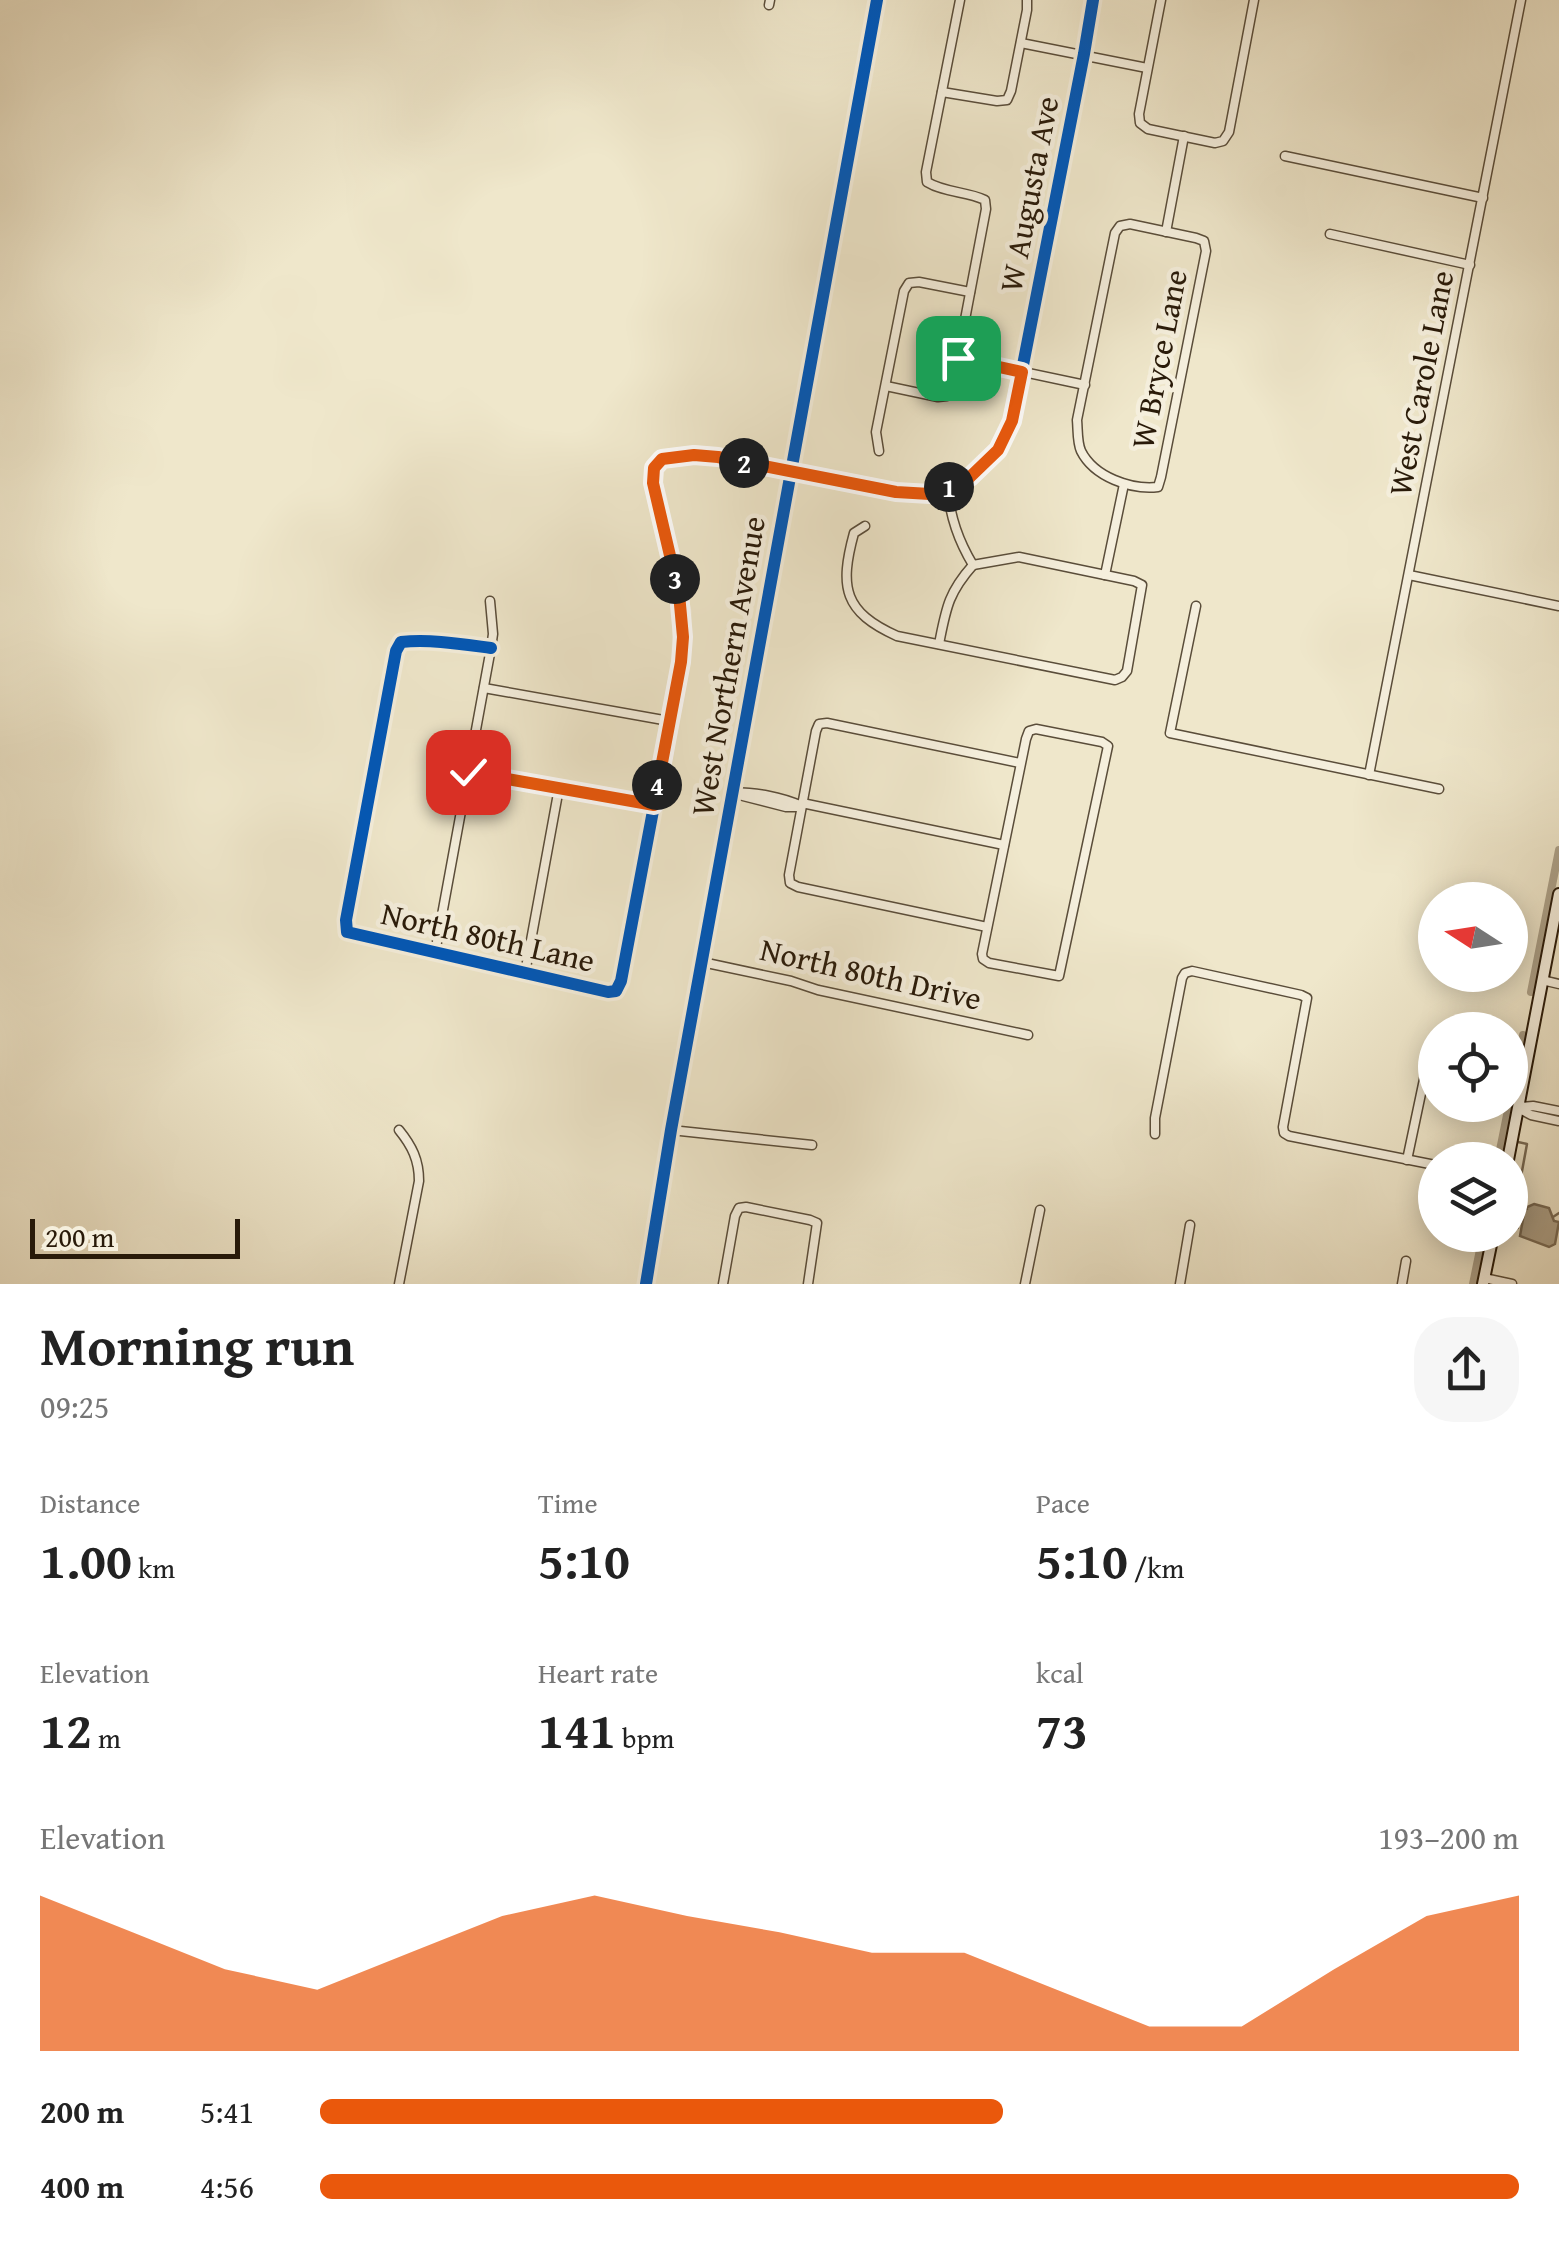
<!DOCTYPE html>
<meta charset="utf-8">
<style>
:root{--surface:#fff;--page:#f6f6f6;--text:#222;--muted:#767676;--accent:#ea580c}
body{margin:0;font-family:"Gentium Book Plus",serif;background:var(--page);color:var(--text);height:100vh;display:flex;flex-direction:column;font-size:38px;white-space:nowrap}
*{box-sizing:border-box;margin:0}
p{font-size:32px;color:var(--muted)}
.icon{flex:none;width:55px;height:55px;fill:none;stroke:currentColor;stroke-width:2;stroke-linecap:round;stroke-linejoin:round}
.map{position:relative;height:1284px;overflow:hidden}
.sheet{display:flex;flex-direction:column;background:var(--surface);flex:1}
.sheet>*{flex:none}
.needle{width:65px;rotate:282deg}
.tools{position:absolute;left:1418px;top:882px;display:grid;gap:20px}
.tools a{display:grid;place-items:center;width:110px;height:110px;border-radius:50%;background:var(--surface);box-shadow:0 5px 25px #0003;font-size:50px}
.scale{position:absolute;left:30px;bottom:25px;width:210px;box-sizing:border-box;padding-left:10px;border:5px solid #291a09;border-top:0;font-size:28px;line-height:35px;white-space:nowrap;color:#291a09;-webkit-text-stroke:8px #f5efdd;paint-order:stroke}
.pin{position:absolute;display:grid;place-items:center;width:85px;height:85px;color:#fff;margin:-42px;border-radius:20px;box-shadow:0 5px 15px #0006}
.km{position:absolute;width:50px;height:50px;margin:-25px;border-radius:50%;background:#222;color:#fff;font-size:28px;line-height:50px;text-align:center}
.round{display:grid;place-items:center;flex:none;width:105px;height:105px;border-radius:40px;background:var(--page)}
.overview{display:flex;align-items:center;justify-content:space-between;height:170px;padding:0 40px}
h1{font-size:55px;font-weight:700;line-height:75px}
.figures{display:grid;grid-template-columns:repeat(3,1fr);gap:15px;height:170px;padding:10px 40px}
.figures div{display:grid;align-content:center}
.figures b{font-size:50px;font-weight:700}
.figures small{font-size:28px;font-weight:400}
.figures p{font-size:28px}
.chart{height:280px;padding:20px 40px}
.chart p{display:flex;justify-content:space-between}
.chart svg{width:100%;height:180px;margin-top:10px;fill:var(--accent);opacity:.7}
ul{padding:0 40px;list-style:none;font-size:32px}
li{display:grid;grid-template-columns:160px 120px 1fr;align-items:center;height:75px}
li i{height:25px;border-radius:12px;background:var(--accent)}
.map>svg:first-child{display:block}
.water{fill:#aca189;stroke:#786b56;stroke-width:2.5}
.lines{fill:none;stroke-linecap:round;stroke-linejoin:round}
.stream{stroke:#786b56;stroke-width:2.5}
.canal{stroke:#aca189;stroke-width:8}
.street-casing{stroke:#5a4d3a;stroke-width:11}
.secondary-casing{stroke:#291a09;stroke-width:14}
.primary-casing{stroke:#291a09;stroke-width:15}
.street{stroke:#f5efdd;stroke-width:8}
.secondary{stroke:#f5efdd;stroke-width:10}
.primary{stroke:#efe7cb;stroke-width:11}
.cycleway-casing{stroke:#f5efdd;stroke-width:19}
.cycleway{stroke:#0057b8;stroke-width:12}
.route-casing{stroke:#fff;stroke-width:20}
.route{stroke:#ea580c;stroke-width:12}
.labels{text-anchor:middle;stroke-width:9;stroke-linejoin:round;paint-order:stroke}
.street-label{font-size:32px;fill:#291a09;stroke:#f5efdd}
</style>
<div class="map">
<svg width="1559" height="1284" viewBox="0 0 1559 1284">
<rect width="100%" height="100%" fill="#efe7cb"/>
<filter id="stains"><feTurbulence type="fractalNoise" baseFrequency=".002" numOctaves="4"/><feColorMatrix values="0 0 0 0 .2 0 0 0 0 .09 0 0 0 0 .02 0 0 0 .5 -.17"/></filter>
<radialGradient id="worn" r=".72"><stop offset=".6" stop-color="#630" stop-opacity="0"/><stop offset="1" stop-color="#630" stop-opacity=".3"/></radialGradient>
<path class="water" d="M1534 1204 1549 1208 1554 1221 1559 1222 1555 1244 1549 1247 1520 1236 1525 1208Z"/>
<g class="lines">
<g class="stream">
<path d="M1518 1142 1527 1144 1518 1193V1198L1527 1209"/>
<path d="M1553 1217 1559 1213"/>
<path d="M1510 1229 1518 1228"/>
</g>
<g class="canal">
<path d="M1531 992 1559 850"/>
<path d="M1510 1099 1523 1035"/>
<path d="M1498 1160 1509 1105"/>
<path d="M1473 1284 1483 1235"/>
</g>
<defs>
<g id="street">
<path d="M1161 0 1139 114 1140 123 1148 129 1215 143 1223 141 1229 132 1254 0"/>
<path d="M769 5 770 0"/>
<path d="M1021 43 1147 68"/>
<path d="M942 92 997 101 1007 100 1011 91 1027 10V0"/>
<path d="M1285 156 1483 198"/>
<path d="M1130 224 1196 238 1204 241 1206 251 1161 477 1158 487C1131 490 1094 477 1081 451 1077 442 1078 430 1077 420L1115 233 1120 226Z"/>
<path d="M1166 232 1184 136"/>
<path d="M1330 234 1470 265"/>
<path d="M958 358 1085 385"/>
<path d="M886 386 938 397 947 396 952 388 986 209 985 200C966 191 945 193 927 182L926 172 960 0"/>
<path d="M879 451 876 432 904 291 909 283 919 282 970 292"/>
<path d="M947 489C951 518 958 540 973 565"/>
<path d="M865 526 854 533C839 588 844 612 897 636L1115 680 1122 677 1127 671 1142 585 1134 581 1019 557 973 565"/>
<path d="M1105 575 1124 484"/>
<path d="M1409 575 1559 606"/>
<path d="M1196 606 1170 733 1439 789"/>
<path d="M939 644C946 609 948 593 973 565"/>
<path d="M491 648C461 644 431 639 401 642L396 651 346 920 347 932 608 992 616 991 621 981 681 662 682 612 653 483 654 468 662 459 695 455 718 457 896 492 930 494 970 477 998 450 1012 421 1084 54 1093 0"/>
<path d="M484 688 669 721"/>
<path d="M1036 729 1102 742 1108 746 1059 976 989 963 983 959 982 954 1026 739 1029 731Z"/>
<path d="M468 771 653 805"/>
<path d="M1369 775 1521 0"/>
<path d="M733 792C758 793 779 796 802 806"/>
<path d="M743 796 786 807H797"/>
<path d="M802 803 1004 845"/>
<path d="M987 927 798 887 790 883 789 875 816 731 819 724 827 723 1020 763"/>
<path d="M435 953 491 648 493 634 490 601"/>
<path d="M702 962 791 981 818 990 1028 1035"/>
<path d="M525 973 559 788"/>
<path d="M1542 980 1559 984"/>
<path d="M1519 1107 1533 1106 1559 1111"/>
<path d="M1518 1108 1531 1115 1559 1121"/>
<path d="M671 1130 812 1145"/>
<path d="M1155 1134V1118L1182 978 1185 973 1192 971 1301 995 1307 998 1283 1127 1284 1133 1289 1136 1435 1165"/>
<path d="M1407 1160 1430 1051"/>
<path d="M1484 1278 1512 1284"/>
<path d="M399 1284 419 1181C419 1160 412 1146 399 1130"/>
<path d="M723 1284 735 1216 739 1208 746 1207 810 1220 817 1223 808 1284"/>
<path d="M1025 1284 1040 1210"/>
<path d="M1180 1284 1190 1225"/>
<path d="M1402 1284 1406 1261"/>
</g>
<g id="secondary">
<path d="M1508 1160 1559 894"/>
<path d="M1483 1284 1493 1235"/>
</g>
<path id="primary" d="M646 1284 671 1130 877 0"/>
</defs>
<use href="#street" class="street-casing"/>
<use href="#secondary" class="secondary-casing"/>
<use href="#primary" class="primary-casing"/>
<use href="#street" class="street"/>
<use href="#secondary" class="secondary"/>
<use href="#primary" class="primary"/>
<defs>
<g id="cycleway">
<path d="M491 648C461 644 431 639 401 642L396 651 346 920 347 932 608 992 616 991 621 981 681 662 682 612 653 483 654 468 662 459 695 455 718 457 896 492 930 494 970 477 998 450 1012 421 1084 54 1093 0"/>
<path d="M646 1284 671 1130 877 0"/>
</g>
</defs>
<use href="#cycleway" class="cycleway-casing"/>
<use href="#cycleway" class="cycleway"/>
</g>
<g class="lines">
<defs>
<path id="route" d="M468 772 654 805 681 662 683 637 679 594 653 483 654 468 662 459 694 455 718 457 896 492 930 494 947 489 970 477 998 450 1012 421 1022 372 958 358"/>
</defs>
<use href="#route" class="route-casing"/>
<use href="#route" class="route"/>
</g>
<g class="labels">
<g class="street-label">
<text transform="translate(1029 194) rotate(-79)" y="11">W Augusta Ave</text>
<text transform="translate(1159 359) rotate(-79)" y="11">W Bryce Lane</text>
<text transform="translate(1421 383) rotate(-79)" y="11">West Carole Lane</text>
<text transform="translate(728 666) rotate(-80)" y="11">West Northern Avenue</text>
<text transform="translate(488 937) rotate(13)" y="11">North 80th Lane</text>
<text transform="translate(871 974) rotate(13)" y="11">North 80th Drive</text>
</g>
</g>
<rect width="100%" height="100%" filter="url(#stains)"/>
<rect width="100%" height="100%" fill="url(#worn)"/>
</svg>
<div class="tools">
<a><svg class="needle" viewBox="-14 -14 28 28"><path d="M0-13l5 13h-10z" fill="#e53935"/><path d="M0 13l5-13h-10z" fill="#767676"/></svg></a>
<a><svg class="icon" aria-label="locate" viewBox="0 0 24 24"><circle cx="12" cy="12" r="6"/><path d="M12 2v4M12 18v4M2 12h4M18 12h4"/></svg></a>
<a><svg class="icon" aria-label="layers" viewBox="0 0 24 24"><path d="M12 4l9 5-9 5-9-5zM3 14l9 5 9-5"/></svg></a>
</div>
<div class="scale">200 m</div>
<div class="pin" style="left:958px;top:358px;background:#1e9e55"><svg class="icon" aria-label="arrive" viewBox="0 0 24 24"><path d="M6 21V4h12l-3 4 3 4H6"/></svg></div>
<div class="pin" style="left:468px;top:772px;background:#d93025"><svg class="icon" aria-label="check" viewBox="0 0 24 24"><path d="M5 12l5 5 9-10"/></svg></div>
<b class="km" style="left:949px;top:487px">1</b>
<b class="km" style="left:744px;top:463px">2</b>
<b class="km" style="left:675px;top:579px">3</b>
<b class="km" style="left:657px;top:785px">4</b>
</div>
<section class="sheet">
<div class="overview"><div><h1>Morning run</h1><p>09:25</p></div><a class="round"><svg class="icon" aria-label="share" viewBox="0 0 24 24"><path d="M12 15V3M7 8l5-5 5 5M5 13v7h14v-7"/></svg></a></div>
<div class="figures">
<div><p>Distance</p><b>1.00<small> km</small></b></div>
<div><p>Time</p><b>5:10</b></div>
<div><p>Pace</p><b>5:10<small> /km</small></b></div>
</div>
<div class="figures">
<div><p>Elevation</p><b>12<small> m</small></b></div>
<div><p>Heart rate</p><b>141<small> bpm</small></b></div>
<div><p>kcal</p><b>73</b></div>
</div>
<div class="chart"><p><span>Elevation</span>193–200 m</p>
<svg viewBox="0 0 160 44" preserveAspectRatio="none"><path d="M0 44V6L10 15L20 24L30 29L40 20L50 11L60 6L70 11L80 15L90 20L100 20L110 29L120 38L130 38L140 24L150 11L160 6V44z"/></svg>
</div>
<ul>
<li><b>200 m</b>5:41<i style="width:57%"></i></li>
<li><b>400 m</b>4:56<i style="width:100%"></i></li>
</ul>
</section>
